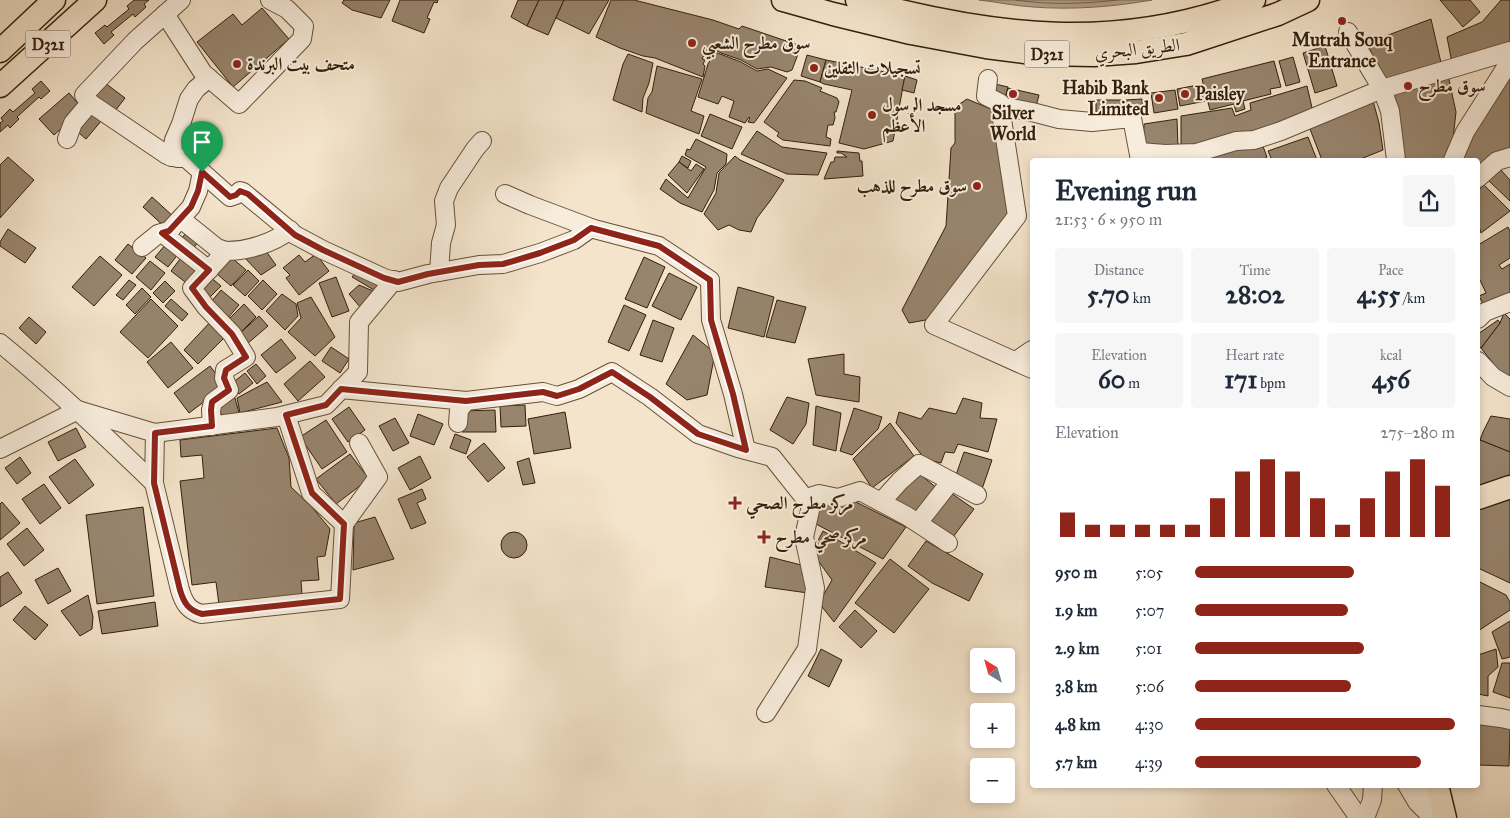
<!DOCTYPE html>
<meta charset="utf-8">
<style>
:root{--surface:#fff;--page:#f6f6f7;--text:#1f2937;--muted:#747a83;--accent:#8f2418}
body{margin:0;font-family:"IM FELL Great Primer",Amiri,serif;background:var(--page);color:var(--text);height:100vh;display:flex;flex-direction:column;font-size:19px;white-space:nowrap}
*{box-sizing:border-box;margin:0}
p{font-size:16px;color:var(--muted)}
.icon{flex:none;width:28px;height:28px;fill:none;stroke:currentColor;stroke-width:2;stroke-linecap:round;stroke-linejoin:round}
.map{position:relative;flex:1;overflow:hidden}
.side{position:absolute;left:1030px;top:158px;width:450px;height:630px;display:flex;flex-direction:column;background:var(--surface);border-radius:5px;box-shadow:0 2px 8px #0003}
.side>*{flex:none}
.needle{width:32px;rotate:323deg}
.controls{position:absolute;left:970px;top:648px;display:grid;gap:10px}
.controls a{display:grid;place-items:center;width:45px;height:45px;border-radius:5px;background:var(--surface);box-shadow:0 2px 8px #0003;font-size:25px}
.pin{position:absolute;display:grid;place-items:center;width:42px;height:42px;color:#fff;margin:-51px -21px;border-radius:50% 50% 50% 0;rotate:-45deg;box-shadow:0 0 5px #0007}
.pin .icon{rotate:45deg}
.round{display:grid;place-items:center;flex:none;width:52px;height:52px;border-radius:5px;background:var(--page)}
.headline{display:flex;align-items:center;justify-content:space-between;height:85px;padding:0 25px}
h1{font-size:28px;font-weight:700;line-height:38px}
.figures{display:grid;grid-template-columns:repeat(3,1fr);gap:8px;height:85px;padding:5px 25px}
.figures div{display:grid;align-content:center;border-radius:5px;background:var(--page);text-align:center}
.figures b{font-size:25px;font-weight:700}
.figures small{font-size:14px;font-weight:400}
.figures p{font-size:14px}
.chart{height:140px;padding:10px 25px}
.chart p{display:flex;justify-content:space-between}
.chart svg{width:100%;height:90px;margin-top:5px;stroke:var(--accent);stroke-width:6}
ul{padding:0 25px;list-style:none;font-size:16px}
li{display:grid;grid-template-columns:80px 60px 1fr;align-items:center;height:38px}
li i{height:12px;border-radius:6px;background:var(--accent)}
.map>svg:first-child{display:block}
.water{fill:#b3a189;stroke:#806d56}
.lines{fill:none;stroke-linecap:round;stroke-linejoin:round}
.shore{stroke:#74604a;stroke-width:1}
.building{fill:#98856e;stroke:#341f0a}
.minor-casing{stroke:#64503a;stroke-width:20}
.major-casing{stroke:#341f0a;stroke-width:25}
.minor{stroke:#f8eddd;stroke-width:18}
.major{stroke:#f4e4cb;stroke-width:22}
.route-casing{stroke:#fff;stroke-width:10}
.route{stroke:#8f2418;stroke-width:6}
.poi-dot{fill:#8f2418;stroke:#f8eddd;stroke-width:2}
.labels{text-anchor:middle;stroke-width:4;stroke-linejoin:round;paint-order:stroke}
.shield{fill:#f8eddd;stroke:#6f5d49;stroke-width:1}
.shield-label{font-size:16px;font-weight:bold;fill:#341f0a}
.poi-label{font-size:18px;font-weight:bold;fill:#341f0a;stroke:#f8eddd;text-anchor:start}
.street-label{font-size:18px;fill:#341f0a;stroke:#f8eddd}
</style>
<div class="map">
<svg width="1510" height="818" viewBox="0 0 1510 818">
<rect width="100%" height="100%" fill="#f4e4cb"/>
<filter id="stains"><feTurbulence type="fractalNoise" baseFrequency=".004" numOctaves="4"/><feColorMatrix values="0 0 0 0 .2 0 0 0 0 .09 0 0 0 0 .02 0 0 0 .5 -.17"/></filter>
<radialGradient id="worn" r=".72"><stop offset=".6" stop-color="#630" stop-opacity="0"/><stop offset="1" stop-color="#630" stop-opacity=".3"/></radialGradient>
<path class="water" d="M979 0H1152C1113 7 1072 10 1033 7 1015 6 997 2 979 0Z"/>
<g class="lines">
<path class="shore" d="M1015 0C1049 5 1084 4 1118 0"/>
</g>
<g class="building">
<path d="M134 0H149L144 4 146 7 135 17 133 14 111 32 114 35 104 44 95 33 105 25 107 27 129 9 127 6Z"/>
<path d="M344 0H390L381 18 352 10 342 3Z"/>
<path d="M400 0H438L437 3 434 2 427 18 430 19 424 33 392 21Z"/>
<path d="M518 0H539L527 26 511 17Z"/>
<path d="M539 0H564L548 35 527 26Z"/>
<path d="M564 0H609L589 34 556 18Z"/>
<path d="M611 0H634L713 20 739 29 742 26 801 46 792 70 787 72 771 67 757 69 741 60 721 53 709 46 702 59 705 60 703 64 705 66 703 77 655 58 643 56 620 48 596 37Z"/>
<path d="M1440 0H1470L1480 12 1463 27Z"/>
<path d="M1501 0H1510V43L1452 63 1447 37 1482 22Z"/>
<path d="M262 8 289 39 233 87 197 42 233 14 242 25Z"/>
<path d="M1431 19 1442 67 1385 84 1367 43Z"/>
<path d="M1325 46 1337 86 1315 93 1303 53Z"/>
<path d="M715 52 741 62 757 71 768 69 787 78 754 123 748 122 750 118 749 117 745 123 729 117 734 101 722 96 718 104 698 97 708 64Z"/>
<path d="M628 54 653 63 649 83 643 98 642 112 613 100 623 64Z"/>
<path d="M807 55 826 60 820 82 801 76Z"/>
<path d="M1293 57 1300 82 1286 86 1279 61Z"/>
<path d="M826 60 905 76 893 141 864 149 839 143 852 90 824 84 820 82Z"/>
<path d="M1274 61 1281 87 1270 89 1271 94 1243 101 1245 109 1236 112 1234 104 1210 110 1202 79Z"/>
<path d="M657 66 702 79 691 111 704 116 699 134 646 113 648 98 652 92Z"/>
<path d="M1448 75 1456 112 1453 139 1445 160H1399L1388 90Z"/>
<path d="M1510 75V152L1478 172V160H1458L1466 144Z"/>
<path d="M905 76 917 80 914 93 902 90Z"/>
<path d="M794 80 805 81 822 88 820 91 837 98 839 102 836 112H834L835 118 833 125H828L826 137 831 139 830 146 783 140 777 136 779 133 764 122Z"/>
<path d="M41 81 50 91 41 99 39 97 17 117 19 119 10 128 8 125 0 132V123L3 121 1 118 10 109 13 112 35 93 32 89Z"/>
<path d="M105 83 125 98 112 115 92 99Z"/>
<path d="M995 84 1008 87 1005 98 993 95Z"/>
<path d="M1203 84 1206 101 1180 106 1177 89Z"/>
<path d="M1307 86 1313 112 1256 133 1181 148V116L1232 108 1235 116 1251 110 1250 103Z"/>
<path d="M1008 88 1039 95 1035 110 1004 103Z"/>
<path d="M1175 90 1178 109 1154 113 1151 93Z"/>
<path d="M69 93 83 109 54 135 39 119Z"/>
<path d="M1372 97 1379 123 1383 150 1358 160H1322L1308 124Z"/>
<path d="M967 99 993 110 1011 224 931 319 909 323 902 310 946 226 951 148 955 143V107Z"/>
<path d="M1142 99 1143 114 1127 115 1126 100Z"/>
<path d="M1096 100H1124L1123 116H1096Z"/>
<path d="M88 108 102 120 86 139 72 127Z"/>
<path d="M710 114 742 127 732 149 701 136Z"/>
<path d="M1177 119 1178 146 1143 148 1144 124Z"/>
<path d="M757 131 782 147 827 153 818 175 787 174 741 154Z"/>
<path d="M1308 137 1317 160H1272L1268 151Z"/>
<path d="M696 139 727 154 726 164 717 173 714 190 702 212 680 203 660 189 666 179 688 198 706 167 685 155 687 149 690 150Z"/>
<path d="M1261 141 1267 157 1263 160H1196Z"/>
<path d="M837 151 859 153 860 161H862L863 176 824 179 831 162H834L835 157H847L841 153H837Z"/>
<path d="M682 156 691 161 688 168 679 162Z"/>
<path d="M735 156 740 160 784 180 770 201 757 218 751 232 739 230 729 225 718 230 704 214 716 193 719 173Z"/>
<path d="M8 157 34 180 0 218V165Z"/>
<path d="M679 162 691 171 696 164 704 169 687 193 668 175Z"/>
<path d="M1500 169 1510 180V201L1488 180Z"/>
<path d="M1484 185 1510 211 1481 233 1478 223V191Z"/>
<path d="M152 197 175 218 166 228 143 207Z"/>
<path d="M1508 227 1510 231V258L1499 265 1502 269 1510 264V293L1484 306 1479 296 1486 293 1480 280 1478 281V245Z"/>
<path d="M8 229 36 248 25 263 0 246V242Z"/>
<path d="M189 229 201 239 190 252 178 243Z"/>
<path d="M128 244 146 258 132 274 115 260Z"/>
<path d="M166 244 179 253 168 267 155 257Z"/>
<path d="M263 247 276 265 261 275 244 257Z"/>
<path d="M316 254 329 271 299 295 286 278 290 275 283 268 299 255 305 262Z"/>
<path d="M183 255 201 269 189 285 171 271Z"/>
<path d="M100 256 122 275 94 306 72 287Z"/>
<path d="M231 257 246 270 231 286 217 274Z"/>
<path d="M644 257 665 267 647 308 625 299Z"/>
<path d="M150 261 165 273 151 290 136 277Z"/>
<path d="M248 270 259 281 245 296 233 285Z"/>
<path d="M358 270 389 282 379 293 352 277Z"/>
<path d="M669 273 697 287 681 320 652 306Z"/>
<path d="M209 276 221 286 208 299 197 288Z"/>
<path d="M336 277 349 311 332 317 319 283Z"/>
<path d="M129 280 136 285 123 300 116 295Z"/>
<path d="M263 280 277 294 262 310 248 296Z"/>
<path d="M165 281 175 291 163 303 153 293Z"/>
<path d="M359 285 373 291 360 307 349 294Z"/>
<path d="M738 287 774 297 764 337 728 328Z"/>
<path d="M142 288 151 297 135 314 126 305Z"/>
<path d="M221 290 239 305 228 318 211 302Z"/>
<path d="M282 294 296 304 298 316 285 330 266 311Z"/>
<path d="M311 297 335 337 315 356 288 332 301 318 297 303Z"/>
<path d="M151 299 178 326 148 358 120 332Z"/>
<path d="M171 299 188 314 182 321 165 306Z"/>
<path d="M777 300 806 307 795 343 766 337Z"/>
<path d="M244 304 256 317 239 334 227 321Z"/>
<path d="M624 305 646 315 629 351 608 342Z"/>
<path d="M1504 313 1510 319V380L1501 373 1481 348 1500 323Z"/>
<path d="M259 316 268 326 247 344 238 335Z"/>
<path d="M29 317 46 332 36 344 19 328Z"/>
<path d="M213 319 228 334 198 364 184 350Z"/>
<path d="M653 320 674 328 662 362 640 355Z"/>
<path d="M1498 320 1500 323 1481 348 1478 345V334Z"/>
<path d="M693 335 715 353 707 395 687 400 666 384Z"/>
<path d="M281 339 296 358 276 373 261 355Z"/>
<path d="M171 342 193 368 168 388 147 362Z"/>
<path d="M331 347 349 359 340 373 322 361Z"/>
<path d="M844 354V374L860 377 859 402 816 395 808 359Z"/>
<path d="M310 361 325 377 298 401 284 384Z"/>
<path d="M256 364 266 376 257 384 247 371Z"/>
<path d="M210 366 225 386 189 413 174 393Z"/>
<path d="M245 373 253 383 239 394 231 384Z"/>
<path d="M267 382 282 402 240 413 237 398Z"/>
<path d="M787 397 809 403 806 424 793 444 770 430Z"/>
<path d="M235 398 239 413 222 418 218 402Z"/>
<path d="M963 398 982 403 980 418 997 419 988 452 958 444 954 453 945 452 941 463 925 459 896 423 899 412 921 419 929 408 956 414Z"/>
<path d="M525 405 526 426 501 427 500 406Z"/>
<path d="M816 406 841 413 836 451 813 445Z"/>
<path d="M349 407 365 430 348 442 332 419Z"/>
<path d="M854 408 882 417 878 429 852 455 840 451Z"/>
<path d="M495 410 496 432H462V411Z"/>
<path d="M565 412 571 448 534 454 528 419Z"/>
<path d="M418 414 443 424 434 445 410 436Z"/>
<path d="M1491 416 1510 419V452L1480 440 1483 432Z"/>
<path d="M395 418 409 443 393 451 379 426Z"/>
<path d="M326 420 347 452 322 469 300 437Z"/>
<path d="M890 423 914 456 872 488 853 459Z"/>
<path d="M76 428 86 447 58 461 48 442Z"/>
<path d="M277 428 289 458 291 487 312 507 330 529 325 556 317 557 319 580 301 581 302 595 219 605 216 582 192 585 180 481 204 478 202 455 181 457 180 440Z"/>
<path d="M455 434 471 440 466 454 450 448Z"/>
<path d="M1480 440 1510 452V480L1478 491V446Z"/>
<path d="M484 443 505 468 488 482 467 457Z"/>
<path d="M964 452 992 460 982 489 956 475Z"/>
<path d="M350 454 369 479 336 504 316 479Z"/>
<path d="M420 456 431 478 410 490 398 468Z"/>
<path d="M20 457 31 473 17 484 5 468Z"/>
<path d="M529 458 535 483 523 485 517 462Z"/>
<path d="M75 459 94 485 69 504 49 477Z"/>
<path d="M916 471 938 489 916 516 893 497Z"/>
<path d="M44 484 61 508 40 524 22 499Z"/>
<path d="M422 489 426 499 417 503 426 523 411 529 398 499Z"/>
<path d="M948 491 974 509 950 541 925 522Z"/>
<path d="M1510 499V583L1478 568V508Z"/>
<path d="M820 500 843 508 854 501 906 527 883 559 814 523Z"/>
<path d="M2 502 20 523 0 540V504Z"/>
<path d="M143 507 154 596 97 604 86 515Z"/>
<path d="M375 517 394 559 353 570 354 523Z"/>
<path d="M27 528 44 550 24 566 7 544Z"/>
<path d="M823 531 876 563 834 622 819 603 832 580 812 552Z"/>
<circle cx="514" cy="545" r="13"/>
<path d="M926 541 983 574 969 601 932 583 908 566Z"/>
<path d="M770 557 809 567 808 593 765 587Z"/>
<path d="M890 559 929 589 894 633 855 603Z"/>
<path d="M58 568 71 591 48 604 35 580Z"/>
<path d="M8 572 22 593 0 607V577Z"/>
<path d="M1478 581 1506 595 1510 602V610L1478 631Z"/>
<path d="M88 595 93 617 92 629 80 636 61 611Z"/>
<path d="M155 602 158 626 102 634 98 611Z"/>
<path d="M25 606 48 625 35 640 13 620Z"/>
<path d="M855 610 877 631 861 648 839 627Z"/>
<path d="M1510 621V657L1502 659 1492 632Z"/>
<path d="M821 649 842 660 829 687 808 676Z"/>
<path d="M1496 649 1498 667 1488 676V696L1478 694V655Z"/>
<path d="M1502 663H1510V698L1493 692Z"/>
<path d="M1478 721 1510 728 1509 766 1478 765Z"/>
</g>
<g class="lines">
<defs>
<g id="minor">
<path d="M165 14 203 73 239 104 302 39 304 26 287 9 270 0"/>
<path d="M1348 32 1382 89 1390 111 1396 160"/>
<path d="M988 79 986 96 1000 103V106"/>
<path d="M90 103 167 155 177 158H186L230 197 236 195 240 191 243 192 295 235 323 250 384 278 398 282 428 274 479 265 503 264 540 253 574 240 591 228"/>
<path d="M67 139 73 123 90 103 84 95 135 41 181 0"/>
<path d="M1139 152 1165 154 1196 153 1236 141 1254 140 1281 131 1382 89 1510 51"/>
<path d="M171 157 174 140 181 124 189 99 196 89 209 78"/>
<path d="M1453 160 1465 132 1510 61"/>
<path d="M1478 178 1497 161 1510 157"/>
<path d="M505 194 530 205 594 229 659 246 710 280 711 320 733 394 746 450"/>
<path d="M181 219 217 248 226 251"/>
<path d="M162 233 209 270"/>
<path d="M142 247 158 234 169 231 191 207 198 191 202 172"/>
<path d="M439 272 441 243 446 225 444 201 449 188 475 149 482 141"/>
<path d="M1478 319 1485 312 1510 302"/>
<path d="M0 343C54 387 104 435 154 483"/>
<path d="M1016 361 1032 350"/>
<path d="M1478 361 1493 377 1510 387"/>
<path d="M1032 369 934 325 1017 216 1000 106 1032 112 1059 119 1092 122 1132 118 1140 160"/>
<path d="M341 389 466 401 543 392 557 396 579 389 612 372 650 397 698 434 738 448 772 457 811 506 804 537 815 588 807 649 766 713"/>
<path d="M78 410 155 433 277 417 326 405 358 372 359 322 394 280"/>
<path d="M286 415 311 493 344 524"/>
<path d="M458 423 459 410 466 401"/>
<path d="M212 426 211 410 213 402 229 390 224 378 225 370 246 357 232 334 206 307 192 288 226 251C248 251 273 243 290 230"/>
<path d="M155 433 154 483 180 590C184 603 188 610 201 614L340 599 344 524"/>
<path d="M0 449 78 410"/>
<path d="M806 498 819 494 838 498 860 491 907 516 948 543"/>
<path d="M881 502 900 481 919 464 977 495"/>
<path d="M918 523 951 481"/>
<path d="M344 524 378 477 359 443"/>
<path d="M1478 715 1501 718 1510 720"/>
<path d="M1336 785 1359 818"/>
<path d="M1407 785 1417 802 1428 813"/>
<path d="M1424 785 1428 813"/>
<path d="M1365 818 1372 800 1373 785"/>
</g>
<g id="major">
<path d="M783 0 833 14 911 33 986 47 1040 54 1094 55 1136 52 1186 44 1278 14 1308 0"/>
<path d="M857 0C993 37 1120 53 1254 0"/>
<path d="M0 51 54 0"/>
<path d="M0 86 95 0"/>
<path d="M1478 498 1510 487"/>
<path d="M1437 785 1445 818"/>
</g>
</defs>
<use href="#minor" class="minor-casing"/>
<use href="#major" class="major-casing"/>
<use href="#minor" class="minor"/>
<use href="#major" class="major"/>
</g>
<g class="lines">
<defs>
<path id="route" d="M202 172 230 197 236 195 240 191 248 194 295 235 323 250 384 278 398 282 428 274 479 265 503 264 540 253 574 240 591 228 659 246 710 280 711 320 733 394 746 450 698 434 650 397 612 372 579 389 557 396 543 392 466 401 341 389 326 405 286 415 312 493 344 524 340 599 202 614C188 610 184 603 180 590L154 483 155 433 212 426 211 410 212 402 229 390 224 378 226 370 246 357 232 334 206 307 192 288 209 270 162 233 169 231 191 207 198 191Z"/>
</defs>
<use href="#route" class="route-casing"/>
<use href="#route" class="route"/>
</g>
<g class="poi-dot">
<circle cx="1342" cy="21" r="5"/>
<circle cx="692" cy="43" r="5"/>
<circle cx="237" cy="64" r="5"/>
<circle cx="814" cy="68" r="5"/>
<circle cx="1408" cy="86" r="5"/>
<circle cx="1013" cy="94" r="5"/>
<circle cx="1185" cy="94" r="5"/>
<circle cx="1159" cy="98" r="5"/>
<circle cx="872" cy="115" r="5"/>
<circle cx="977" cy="186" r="5"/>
<path d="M732.5 495.5h5v5h5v5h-5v5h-5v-5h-5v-5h5z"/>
<path d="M761.5 529.5h5v5h5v5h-5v5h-5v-5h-5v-5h5z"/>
</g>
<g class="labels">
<g class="shield">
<rect x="25.5" y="30.5" width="45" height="27" rx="4"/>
<rect x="1024.5" y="40.5" width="45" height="27" rx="4"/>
</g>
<g class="shield-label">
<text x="48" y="50">D321</text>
<text x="1047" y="60">D321</text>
</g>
<g class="poi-label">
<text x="1342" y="46" text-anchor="middle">Mutrah Souq<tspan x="1342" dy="21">Entrance</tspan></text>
<text x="702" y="49">سوق مطرح الشعبي</text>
<text x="247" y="70">متحف بيت البرندة</text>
<text x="824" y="74">تسجيلات الثقلين</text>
<text x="1418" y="92">سوق مطرح</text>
<text x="1149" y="94" text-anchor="end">Habib Bank<tspan x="1149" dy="21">Limited</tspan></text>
<text x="1195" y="100">Paisley</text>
<text x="882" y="111">مسجد الرسول<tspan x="882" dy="21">الأعظم</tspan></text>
<text x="1013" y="119" text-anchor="middle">Silver<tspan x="1013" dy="21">World</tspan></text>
<text x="967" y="192" text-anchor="end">سوق مطرح للذهب</text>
<text x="746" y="509">مركز مطرح الصحي</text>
<text x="775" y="543">مركز صحي مطرح</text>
</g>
<g class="street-label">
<text transform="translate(1137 49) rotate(-6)" y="6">الطريق البحري</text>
</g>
</g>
<rect width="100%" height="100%" filter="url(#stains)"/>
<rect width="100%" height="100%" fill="url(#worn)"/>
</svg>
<div class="controls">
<a><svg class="needle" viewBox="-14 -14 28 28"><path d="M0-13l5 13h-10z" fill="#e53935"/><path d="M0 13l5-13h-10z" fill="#747a83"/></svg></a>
<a>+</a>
<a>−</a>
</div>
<div class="pin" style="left:202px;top:172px;background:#1e9e55"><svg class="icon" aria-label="arrive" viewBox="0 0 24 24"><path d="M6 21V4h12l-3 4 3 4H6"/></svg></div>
<section class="side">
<div class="headline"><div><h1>Evening run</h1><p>21:53 · 6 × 950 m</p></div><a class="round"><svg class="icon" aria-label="share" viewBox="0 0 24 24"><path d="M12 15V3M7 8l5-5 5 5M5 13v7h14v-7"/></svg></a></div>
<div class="figures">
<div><p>Distance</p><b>5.70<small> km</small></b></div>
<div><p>Time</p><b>28:02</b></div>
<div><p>Pace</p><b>4:55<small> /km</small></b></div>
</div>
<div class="figures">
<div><p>Elevation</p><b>60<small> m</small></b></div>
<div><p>Heart rate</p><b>171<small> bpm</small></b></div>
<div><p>kcal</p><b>456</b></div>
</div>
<div class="chart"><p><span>Elevation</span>275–280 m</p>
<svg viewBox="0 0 160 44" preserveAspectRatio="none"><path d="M5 44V32M15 44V38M25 44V38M35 44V38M45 44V38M55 44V38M65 44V25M75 44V12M85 44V6M95 44V12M105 44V25M115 44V38M125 44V25M135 44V12M145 44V6M155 44V19"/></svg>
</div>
<ul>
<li><b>950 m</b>5:05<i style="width:61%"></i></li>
<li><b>1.9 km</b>5:07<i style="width:59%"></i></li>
<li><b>2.9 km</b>5:01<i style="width:65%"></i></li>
<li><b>3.8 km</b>5:06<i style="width:60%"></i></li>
<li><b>4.8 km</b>4:30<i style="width:100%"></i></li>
<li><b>5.7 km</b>4:39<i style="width:87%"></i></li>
</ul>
</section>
</div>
